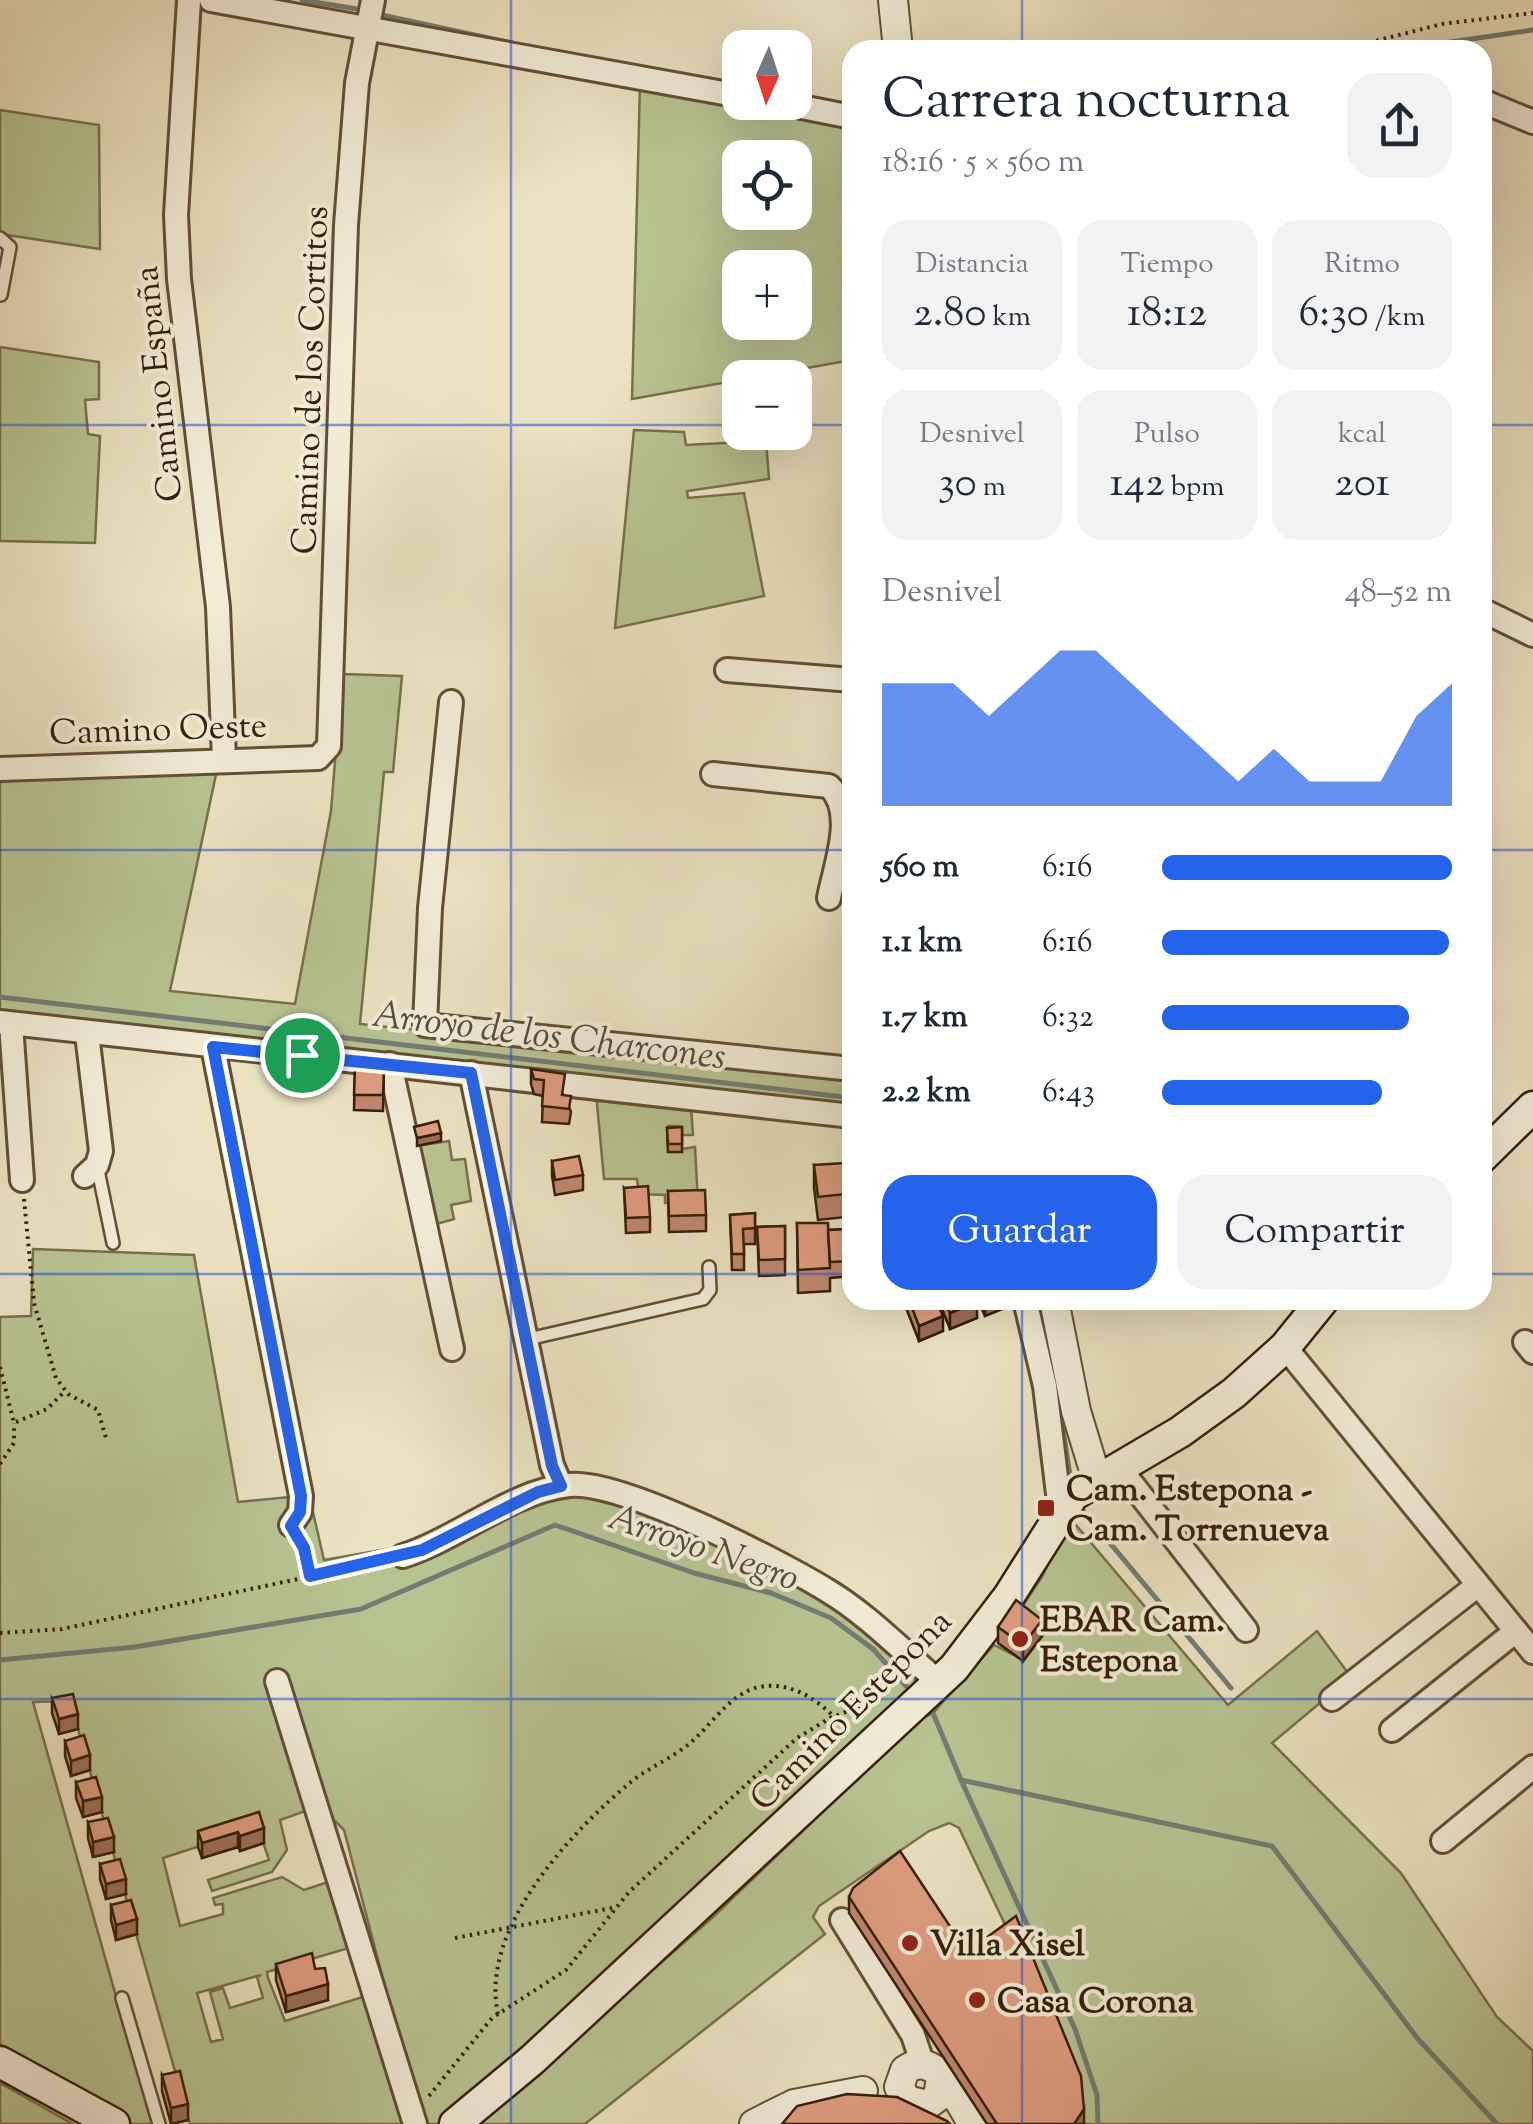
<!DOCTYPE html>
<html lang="es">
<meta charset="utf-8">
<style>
:root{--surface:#fff;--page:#f2f2f3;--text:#1f2937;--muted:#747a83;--accent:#2563eb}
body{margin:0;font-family:"Sorts Mill Goudy",serif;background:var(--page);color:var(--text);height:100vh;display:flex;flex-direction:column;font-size:38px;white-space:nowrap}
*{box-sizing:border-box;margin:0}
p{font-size:32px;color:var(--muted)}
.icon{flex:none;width:55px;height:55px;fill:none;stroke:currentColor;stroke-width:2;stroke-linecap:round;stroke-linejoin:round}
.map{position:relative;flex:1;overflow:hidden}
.side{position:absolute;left:842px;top:40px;width:650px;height:1270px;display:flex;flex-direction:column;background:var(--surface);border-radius:30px;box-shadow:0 10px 40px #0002}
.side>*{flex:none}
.needle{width:65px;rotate:183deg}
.buttons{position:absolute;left:722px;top:30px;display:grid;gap:20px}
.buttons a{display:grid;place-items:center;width:90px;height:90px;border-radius:20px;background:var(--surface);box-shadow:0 10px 40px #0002;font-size:50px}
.pin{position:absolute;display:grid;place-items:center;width:85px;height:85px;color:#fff;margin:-42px;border:5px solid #fff;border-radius:50%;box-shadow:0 2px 10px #0007}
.round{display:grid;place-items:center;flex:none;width:105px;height:105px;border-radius:30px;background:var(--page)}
.overview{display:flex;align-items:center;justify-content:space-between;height:170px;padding:0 40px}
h1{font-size:55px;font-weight:600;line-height:75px}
.figures{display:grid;grid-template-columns:repeat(3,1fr);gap:15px;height:170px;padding:10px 40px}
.figures div{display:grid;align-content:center;border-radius:25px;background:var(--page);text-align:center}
.figures b{font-size:42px;font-weight:600}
.figures small{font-size:28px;font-weight:400}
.figures p{font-size:28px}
.chart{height:280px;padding:20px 40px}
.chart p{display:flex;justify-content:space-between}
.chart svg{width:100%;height:180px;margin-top:10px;fill:var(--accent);opacity:.7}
.action{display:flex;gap:20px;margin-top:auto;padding:20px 40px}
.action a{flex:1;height:115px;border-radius:30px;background:var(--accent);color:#fff;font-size:40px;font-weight:600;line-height:115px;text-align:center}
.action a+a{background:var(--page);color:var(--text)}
ul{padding:0 40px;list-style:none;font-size:32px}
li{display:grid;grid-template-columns:160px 120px 1fr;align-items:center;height:75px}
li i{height:25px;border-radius:12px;background:var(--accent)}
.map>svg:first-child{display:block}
.green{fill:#b8c392;stroke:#77704c;stroke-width:2.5;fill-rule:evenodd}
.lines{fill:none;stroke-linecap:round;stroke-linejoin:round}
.stream{stroke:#737c74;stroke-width:5}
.service-casing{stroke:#634f36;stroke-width:16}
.minor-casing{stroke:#634f36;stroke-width:28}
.tertiary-casing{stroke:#634f36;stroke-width:32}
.secondary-casing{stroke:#361e07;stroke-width:35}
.path{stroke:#361e07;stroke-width:4;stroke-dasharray:2.5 5;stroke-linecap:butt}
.service{stroke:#f2ecd7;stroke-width:11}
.minor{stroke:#f2ecd7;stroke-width:22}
.tertiary{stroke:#f2ecd7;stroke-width:28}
.secondary{stroke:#f2ecd7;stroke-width:30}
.wall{fill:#c0876e;stroke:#361e07;stroke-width:2.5}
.shaded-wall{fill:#9c6e5a;stroke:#361e07;stroke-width:2.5}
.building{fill:#df9d80;stroke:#361e07;stroke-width:2.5}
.route-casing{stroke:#fff;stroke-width:20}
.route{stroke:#2563eb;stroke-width:12}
.grid{fill:none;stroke:#1d4ed8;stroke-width:2.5;stroke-opacity:0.55}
.poi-dot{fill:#8f2418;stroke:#f2ecd7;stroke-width:4}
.labels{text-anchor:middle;stroke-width:8;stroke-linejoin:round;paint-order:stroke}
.street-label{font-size:35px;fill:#361e07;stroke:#f2ecd7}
.poi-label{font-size:35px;font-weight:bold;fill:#361e07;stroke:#f2ecd7;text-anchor:start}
.water-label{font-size:38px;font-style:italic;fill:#554d3e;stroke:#f2ecd7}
</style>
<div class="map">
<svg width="1533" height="2124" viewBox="0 0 1533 2124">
<rect width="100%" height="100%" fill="#ebe2c1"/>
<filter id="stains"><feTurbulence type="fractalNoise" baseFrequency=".002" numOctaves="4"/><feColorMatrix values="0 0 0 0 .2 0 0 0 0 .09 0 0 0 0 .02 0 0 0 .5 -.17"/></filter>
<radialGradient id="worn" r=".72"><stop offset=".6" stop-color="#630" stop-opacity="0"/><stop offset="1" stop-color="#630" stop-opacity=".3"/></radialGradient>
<g class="green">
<path d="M640 84 852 123V360L632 399ZM740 158H795V212H740ZM740 268H795V322H740Z"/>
<path d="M0 110 99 125 100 249 0 234Z"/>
<path d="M0 347 99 362V399L85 400 88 434 100 436 95 543 0 541Z"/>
<path d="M634 430 684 432 686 445 766 441 769 479 687 491 688 498 744 493 764 596 615 628Z"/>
<path d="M342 674 402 676 393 772H384L360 1024 852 1076V1112L0 1012V775L218 765 170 991 295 1004 331 811Z"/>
<path d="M596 1093 691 1106 693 1135H682L680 1126H668V1151L695 1147 698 1202 665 1203V1195L639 1194 637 1179H604Z"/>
<path d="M449 1141 452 1160 465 1159 471 1201 451 1205 454 1219 433 1225 417 1146Z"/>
<path d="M33 1249 194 1255 238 1502 309 1495 324 1560 422 1543 554 1497 603 1495 735 1548 854 1619 919 1676 905 1695 501 2073 439 2124H421L344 1830 324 1810 311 1809 280 1820 287 1850 272 1872 212 1891 208 1880 269 1860 258 1827 163 1858 180 1926 223 1914V1904L215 1905 213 1898 282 1877 304 1890 328 1882 349 1948 267 1972 268 1978 285 2021 369 1995 408 2124H190L70 1701 33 1702 152 2124H130L0 2053V1317L31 1316ZM261 1975 257 1977 263 1998 230 2008 223 1988 210 1992 223 2039 211 2042 197 1993Z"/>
<path d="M1070 1518 1228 1705 1317 1631 1351 1677 1272 1743 1401 1873 1497 2017 1533 2051V2124H1084L1010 1935 959 1828 949 1823 929 1831 819 1906 813 1917 825 1934 585 2124H477L712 1918 918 1720 933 1713 994 1645 1024 1660 1042 1636 1016 1616 1042 1577Z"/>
<path d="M0 2083 73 2124H0Z"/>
</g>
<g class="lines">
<g class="stream">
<path d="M302 0 363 10"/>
<path d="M377 14 512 43"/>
<path d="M1396 50 1533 30"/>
<path d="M0 997 852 1098"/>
<path d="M1039 1300 1047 1334"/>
<path d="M1054 1369 1071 1482"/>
<path d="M1079 1506 1231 1688"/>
<path d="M0 1660 135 1647 361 1609 555 1525 694 1573 771 1593 831 1618 873 1649 906 1686"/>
<path d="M933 1713 961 1780 1272 1846 1418 2039 1497 2124"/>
<path d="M961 1780 1075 2029 1097 2095 1098 2124"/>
</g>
<defs>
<g id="service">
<path d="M0 238 10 247 1 295"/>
<path d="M97 1165 113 1243"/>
<path d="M528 1339 703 1299 710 1290 709 1267"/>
<path d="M122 1998 159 2124"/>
</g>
<g id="minor">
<path d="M189 0 176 215 179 279 218 607 224 759"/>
<path d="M211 0 740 96"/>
<path d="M1482 101 1533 122"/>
<path d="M776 102 852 117"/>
<path d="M1482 610 1533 635"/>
<path d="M727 670 852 680"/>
<path d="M451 702 430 908 425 1025 852 1069"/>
<path d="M0 769 318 758 329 746 346 225 357 83 373 0"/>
<path d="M713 774 829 786C857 812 835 865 829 898"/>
<path d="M0 1022 852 1116"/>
<path d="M11 1024 22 1180"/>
<path d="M213 1047 301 1496 300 1512 291 1525"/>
<path d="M390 1064 452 1349"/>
<path d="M471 1073 552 1465 561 1486"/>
<path d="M85 1176 97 1165 101 1151 87 1034"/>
<path d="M1025 1300 1045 1386 1060 1510"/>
<path d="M1525 1342 1533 1352"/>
<path d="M1285 1347 1533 1652"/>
<path d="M1118 1466 1246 1630"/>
<path d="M403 1556C459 1538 510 1492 569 1485 620 1479 781 1562 828 1591 868 1615 903 1652 939 1682"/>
<path d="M277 1681 415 2124"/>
<path d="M1332 1699 1478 1585"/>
<path d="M1392 1730 1516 1631"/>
<path d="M1443 1841 1533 1767"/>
<path d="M842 1920 913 2035 922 2062"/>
</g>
<g id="tertiary">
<path d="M893 0 898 50"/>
<path d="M1054 1300 1076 1411 1096 1477"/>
<path d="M941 2077 938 2097 927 2105 907 2100 899 2087 905 2070C937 2047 957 2101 973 2124"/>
<path d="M754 2124 794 2104 863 2091"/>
</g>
<g id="secondary">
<path d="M1482 1157 1533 1107"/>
<path d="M0 2062 114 2124"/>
<path d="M455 2124 532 2060 954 1668 1009 1596 1073 1495 1180 1432 1234 1393 1285 1347 1323 1300"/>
</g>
</defs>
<use href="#service" class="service-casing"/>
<use href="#minor" class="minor-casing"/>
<use href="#tertiary" class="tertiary-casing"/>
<use href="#secondary" class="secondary-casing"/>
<g class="path">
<path d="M1340 50 1442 24 1533 13"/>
<path d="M24 1199 34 1303 56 1378 68 1394 98 1410 107 1442"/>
<path d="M0 1367 14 1423 47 1409 65 1391"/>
<path d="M0 1464 14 1443V1423"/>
<path d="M301 1542 310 1576"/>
<path d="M0 1633 62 1629 383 1561"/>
<path d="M455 1938 617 1907"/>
<path d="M498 2014C479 1929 571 1832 632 1781 650 1767 672 1758 689 1744 712 1725 729 1694 759 1687 788 1681 814 1697 833 1716"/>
<path d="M429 2096 492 2018 566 1970 629 1892 797 1738 830 1718 885 1697"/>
</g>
<use href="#service" class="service"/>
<use href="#minor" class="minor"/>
<use href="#tertiary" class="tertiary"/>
<use href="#secondary" class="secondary"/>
</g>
<g class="wall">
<path d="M355 1068 384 1069 383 1111 354 1110Z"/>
<path d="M531 1069 564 1095 571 1112 569 1124 542 1122 543 1096 534 1094 531 1084Z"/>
<path d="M682 1127V1152H668L667 1128Z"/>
<path d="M848 1156H852V1215H851V1206L846 1207V1217L818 1220 814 1188V1165L845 1174H848Z"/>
<path d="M552 1161 583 1175V1190L555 1195 552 1176Z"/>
<path d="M624 1188 650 1217V1232L626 1233Z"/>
<path d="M668 1191 706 1215V1231L669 1232Z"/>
<path d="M755 1213V1244H744V1270H732L730 1215Z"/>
<path d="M797 1223 828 1230 852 1229V1276L830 1278V1291L798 1293Z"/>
<path d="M785 1226V1275L759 1276 757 1227Z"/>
<path d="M903 1300H936L943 1331 919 1341Z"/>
<path d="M942 1300H976L977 1318 950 1329 942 1309Z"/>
<path d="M978 1300H1012V1305L985 1316Z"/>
<path d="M998 1627 1042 1636 1023 1661 998 1643Z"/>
<path d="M52 1698 78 1729 59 1734 52 1713Z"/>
<path d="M65 1741 90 1770 71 1776 65 1756Z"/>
<path d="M76 1782 102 1812 83 1817 76 1798Z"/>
<path d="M259 1812 264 1843 240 1851 238 1847 202 1858 198 1847V1831Z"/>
<path d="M88 1822 114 1852 93 1857 88 1838Z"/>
<path d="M100 1864 126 1894 106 1899 100 1879Z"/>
<path d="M849 1897 967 1952 1084 2124H987L849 1913Z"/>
<path d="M111 1905 137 1934 116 1940 111 1920Z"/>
<path d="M276 1964 315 1969 328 2000 286 2012 276 1980Z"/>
<path d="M162 2075 188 2120 171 2124 162 2091Z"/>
</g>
<g class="shaded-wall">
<path d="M441 1133V1141L417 1146V1138Z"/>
<path d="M985 1300H1012V1305L985 1316Z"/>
<path d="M977 1302V1318L950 1329V1313Z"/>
<path d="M943 1316V1331L919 1341V1326Z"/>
<path d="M1042 1620V1636L1023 1661V1645Z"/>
<path d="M78 1714V1729L59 1734V1719Z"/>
<path d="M90 1755V1770L71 1776V1761Z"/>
<path d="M102 1797V1812L83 1817V1801Z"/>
<path d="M264 1828V1843L240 1851V1836Z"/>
<path d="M238 1832V1847L202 1858V1843Z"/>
<path d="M114 1837V1852L93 1857V1842Z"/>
<path d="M126 1879V1894L106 1899V1884Z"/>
<path d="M137 1919V1934L116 1940V1925Z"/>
<path d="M328 1984V2000L286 2012V1996Z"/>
<path d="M188 2104V2120L171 2124V2108Z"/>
<path d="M1084 2109V2124H1074Z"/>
</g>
<g class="building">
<path d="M355 1068 384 1069 383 1095H354Z"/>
<path d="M531 1069 565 1074 562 1095 571 1096 569 1109 542 1106 544 1080 534 1079Z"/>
<path d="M438 1121 441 1133 417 1138 414 1127Z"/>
<path d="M682 1127V1144H668L667 1128Z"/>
<path d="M579 1156 583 1175 555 1180 552 1161Z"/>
<path d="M848 1156H852V1192H851V1183L845 1184 846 1194 818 1197 814 1165 844 1163 845 1174H850Z"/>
<path d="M648 1186 650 1217 626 1218 624 1188Z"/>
<path d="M705 1190 706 1215 669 1216 668 1191Z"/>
<path d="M755 1213V1228L743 1229 744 1254H732L730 1215Z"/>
<path d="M797 1223H828L830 1268 798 1270Z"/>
<path d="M785 1226V1259L759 1260 757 1227Z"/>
<path d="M852 1229V1261L830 1262 828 1230Z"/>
<path d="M909 1300H936L943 1316 919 1326Z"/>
<path d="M944 1300H976L977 1302 950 1313Z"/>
<path d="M1016 1600 1042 1620 1023 1645 998 1627Z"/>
<path d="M73 1694 78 1714 59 1719 52 1698Z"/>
<path d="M84 1735 90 1755 71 1761 65 1741Z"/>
<path d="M96 1777 102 1797 83 1801 76 1782Z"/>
<path d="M259 1812 264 1828 240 1836 238 1832 202 1843 198 1831Z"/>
<path d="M108 1818 114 1837 93 1842 88 1822Z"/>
<path d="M900 1851 967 1952 1016 1916 1081 2076 1084 2109 1074 2124H997L849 1897 853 1888Z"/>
<path d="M120 1859 126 1879 106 1884 100 1864Z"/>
<path d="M131 1900 137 1919 116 1925 111 1905Z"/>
<path d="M312 1953 315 1969 325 1968 328 1984 286 1996 276 1964Z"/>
<path d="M180 2071 188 2104 171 2108 162 2075Z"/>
<path d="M847 2094 897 2097 947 2121 950 2124H782L797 2106Z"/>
</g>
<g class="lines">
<defs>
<path id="route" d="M213 1047 471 1073 552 1466 561 1486 538 1492 422 1550 310 1576 304 1548 291 1526 300 1512 301 1496Z"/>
</defs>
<use href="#route" class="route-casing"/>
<use href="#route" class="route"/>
</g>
<path class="grid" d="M511 0V2124M1022 0V50M0 425H740M795 425H852M1482 425H1533M0 850H852M1482 850H1533M0 1274H852M1482 1274H1533M1022 1300V2124M0 1699H1533"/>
<g class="poi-dot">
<rect x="1036" y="1498" width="20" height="20" rx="5"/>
<circle cx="1020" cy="1639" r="10"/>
<circle cx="910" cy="1943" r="10"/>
<circle cx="977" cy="2000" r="10"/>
</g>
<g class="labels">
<g class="street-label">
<text transform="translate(309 380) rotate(-88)" y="12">Camino de los Cortitos</text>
<text transform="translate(157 384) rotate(-96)" y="12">Camino España</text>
<text transform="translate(158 728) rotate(-2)" y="12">Camino Oeste</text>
<text transform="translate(850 1709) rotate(-45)" y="12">Camino Estepona</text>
</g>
<g class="poi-label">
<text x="1066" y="1500">Cam. Estepona -<tspan x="1066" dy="40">Cam. Torrenueva</tspan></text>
<text x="1040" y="1631">EBAR Cam.<tspan x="1040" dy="40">Estepona</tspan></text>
<text x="930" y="1955">Villa Xisel</text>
<text x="997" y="2012">Casa Corona</text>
</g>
<g class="water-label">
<text transform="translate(549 1034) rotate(7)" y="13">Arroyo de los Charcones</text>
<text transform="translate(704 1546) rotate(19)" y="13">Arroyo Negro</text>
</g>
</g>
<rect width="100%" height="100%" filter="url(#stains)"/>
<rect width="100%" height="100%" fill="url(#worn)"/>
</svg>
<div class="buttons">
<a><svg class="needle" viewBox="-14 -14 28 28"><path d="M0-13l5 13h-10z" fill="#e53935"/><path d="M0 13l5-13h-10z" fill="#747a83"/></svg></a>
<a><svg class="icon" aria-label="locate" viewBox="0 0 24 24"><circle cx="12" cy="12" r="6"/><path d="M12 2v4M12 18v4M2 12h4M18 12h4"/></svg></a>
<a>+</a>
<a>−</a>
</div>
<div class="pin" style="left:302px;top:1055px;background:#1e9e55"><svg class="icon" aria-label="arrive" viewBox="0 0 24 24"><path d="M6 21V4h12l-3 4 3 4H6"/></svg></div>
<section class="side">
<div class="overview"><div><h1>Carrera nocturna</h1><p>18:16 · 5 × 560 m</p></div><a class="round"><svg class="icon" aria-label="share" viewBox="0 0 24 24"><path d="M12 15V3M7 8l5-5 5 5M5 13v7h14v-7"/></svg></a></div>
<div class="figures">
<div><p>Distancia</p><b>2.80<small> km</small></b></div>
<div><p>Tiempo</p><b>18:12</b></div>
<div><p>Ritmo</p><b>6:30<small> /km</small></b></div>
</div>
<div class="figures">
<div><p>Desnivel</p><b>30<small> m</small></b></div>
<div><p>Pulso</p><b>142<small> bpm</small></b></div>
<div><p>kcal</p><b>201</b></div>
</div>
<div class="chart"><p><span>Desnivel</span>48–52 m</p>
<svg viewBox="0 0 160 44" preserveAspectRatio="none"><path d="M0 44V14L10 14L20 14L30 22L40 14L50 6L60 6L70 14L80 22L90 30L100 38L110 30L120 38L130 38L140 38L150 22L160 14V44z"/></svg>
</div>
<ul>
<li><b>560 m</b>6:16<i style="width:100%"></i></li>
<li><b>1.1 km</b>6:16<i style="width:99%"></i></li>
<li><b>1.7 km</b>6:32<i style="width:85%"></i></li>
<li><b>2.2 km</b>6:43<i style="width:76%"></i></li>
</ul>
<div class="action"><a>Guardar</a><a>Compartir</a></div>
</section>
</div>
